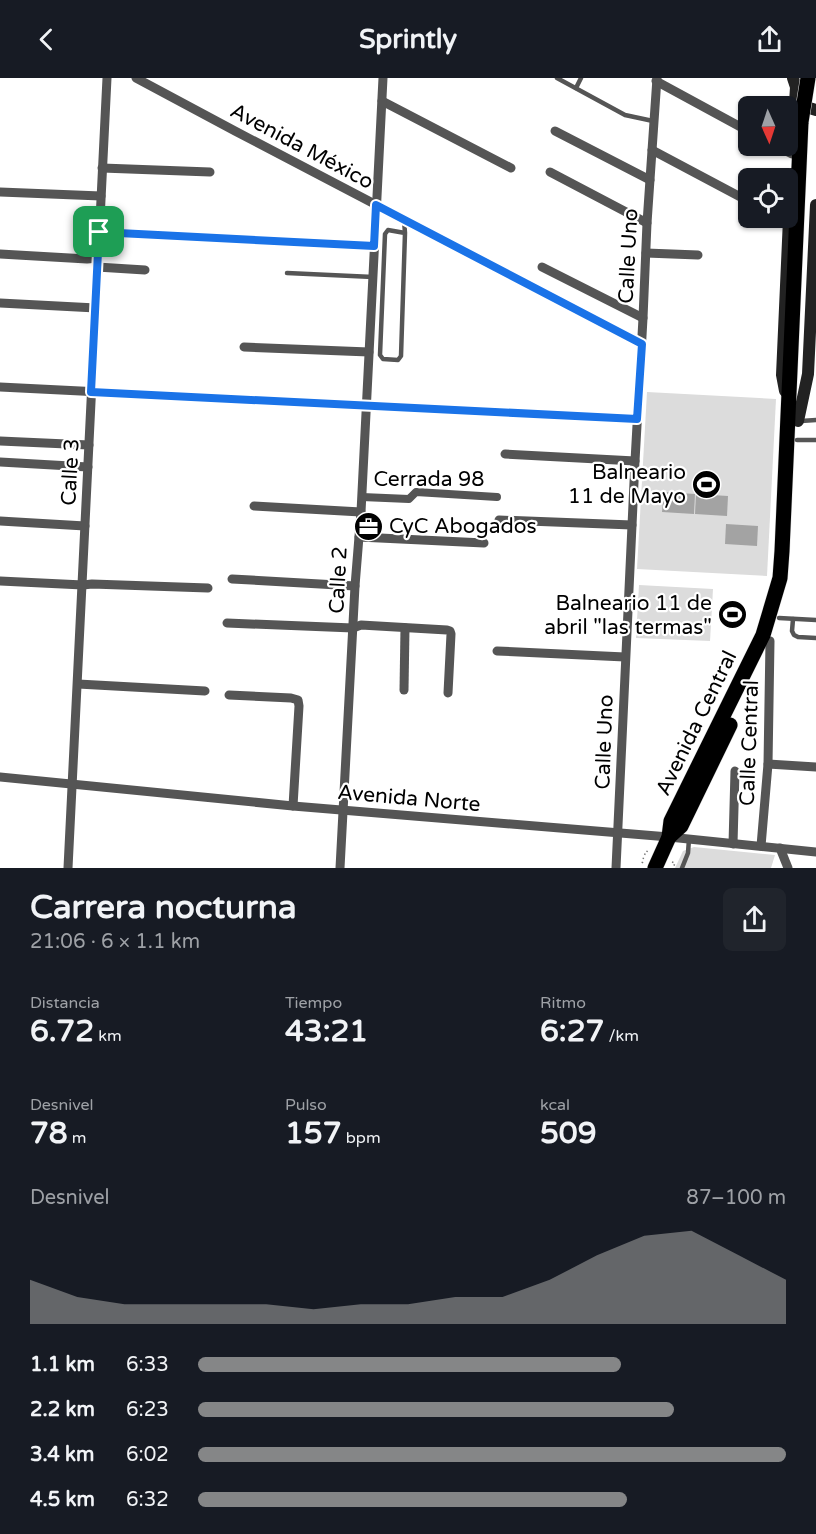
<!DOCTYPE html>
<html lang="es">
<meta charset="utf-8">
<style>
:root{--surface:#171b24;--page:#20242c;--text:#f1f3f6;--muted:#9ea1a6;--accent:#858687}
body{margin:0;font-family:"Varela Round",sans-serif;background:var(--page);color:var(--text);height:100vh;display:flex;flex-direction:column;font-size:22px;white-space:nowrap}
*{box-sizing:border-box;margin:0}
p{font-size:20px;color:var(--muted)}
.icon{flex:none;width:33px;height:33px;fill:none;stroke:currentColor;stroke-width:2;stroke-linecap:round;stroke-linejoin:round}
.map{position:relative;height:790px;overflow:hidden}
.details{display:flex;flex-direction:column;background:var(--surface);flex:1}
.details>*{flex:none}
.needle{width:39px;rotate:177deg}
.tools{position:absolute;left:738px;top:18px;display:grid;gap:12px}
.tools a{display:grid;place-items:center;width:60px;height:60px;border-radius:9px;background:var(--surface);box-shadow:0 2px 4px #0004;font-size:30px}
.pin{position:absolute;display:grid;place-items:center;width:51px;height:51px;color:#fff;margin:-26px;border-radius:12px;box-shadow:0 3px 9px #0006}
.round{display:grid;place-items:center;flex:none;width:63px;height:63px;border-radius:9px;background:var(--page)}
.overview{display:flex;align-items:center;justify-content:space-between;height:102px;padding:0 30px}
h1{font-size:33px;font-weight:700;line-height:45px}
.figures{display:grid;grid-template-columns:repeat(3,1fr);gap:9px;height:102px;padding:6px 30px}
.figures div{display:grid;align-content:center}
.figures b{font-size:30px;font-weight:700}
.figures small{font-size:16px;font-weight:400}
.figures p{font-size:16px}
.chart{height:168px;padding:12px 30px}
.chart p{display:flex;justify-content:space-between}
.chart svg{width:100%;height:108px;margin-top:6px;fill:var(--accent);opacity:.7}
ul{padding:0 30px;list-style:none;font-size:20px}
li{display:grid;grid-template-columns:96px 72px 1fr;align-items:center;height:45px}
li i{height:15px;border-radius:8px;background:var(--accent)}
header{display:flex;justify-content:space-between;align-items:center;height:78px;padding:0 30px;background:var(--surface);font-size:27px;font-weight:700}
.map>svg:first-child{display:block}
.green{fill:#dcdcdc}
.water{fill:#a3a3a3}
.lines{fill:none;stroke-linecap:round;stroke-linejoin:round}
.primary-casing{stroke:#dbdbdb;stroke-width:16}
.path{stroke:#777;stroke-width:1.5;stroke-dasharray:1.5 3;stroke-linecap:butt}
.service{stroke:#555;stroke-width:4.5}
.pedestrian{stroke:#555;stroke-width:8}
.minor{stroke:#555;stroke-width:9}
.secondary{stroke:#222;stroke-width:12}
.primary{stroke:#000;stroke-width:15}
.primary-bridge-casing{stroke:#dbdbdb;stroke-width:16;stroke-linecap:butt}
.primary-bridge{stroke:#000;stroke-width:15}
.route-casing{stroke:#fff;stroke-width:12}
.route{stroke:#1a73e8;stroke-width:8}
.labels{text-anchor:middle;stroke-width:4.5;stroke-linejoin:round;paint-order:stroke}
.street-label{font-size:21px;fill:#000;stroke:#fff}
.poi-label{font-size:21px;fill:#000;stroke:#fff;text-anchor:end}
</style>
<header><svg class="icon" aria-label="back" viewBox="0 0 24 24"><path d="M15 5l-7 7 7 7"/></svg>Sprintly<svg class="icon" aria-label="share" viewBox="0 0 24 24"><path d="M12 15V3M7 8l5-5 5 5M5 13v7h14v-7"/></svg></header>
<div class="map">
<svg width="816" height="790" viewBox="0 0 816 790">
<rect width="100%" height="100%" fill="#fff"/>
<g class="green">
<path d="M647 314 776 321 767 498 637 491Z"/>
<path d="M639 507 713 511 710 563 636 560Z"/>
<path d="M694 769 775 777 771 790H675L683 773Z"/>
</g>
<g class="water">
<path d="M664 414 695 416 694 436 662 434Z"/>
<path d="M696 416 728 418 727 438 695 436Z"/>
<path d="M726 446 758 448 757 468 725 466Z"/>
</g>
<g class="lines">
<defs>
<g id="primary">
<path d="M669 759 681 748 730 647"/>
<path d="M655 790 669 759 671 743 763 557 780 500 782 473 801 44"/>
</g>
</defs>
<use href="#primary" class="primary-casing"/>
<g class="path">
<path d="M672 784 675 785 673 790"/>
<path d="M643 785 642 784 646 773 649 774"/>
</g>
<g class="service">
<path d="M557 0 625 37 653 43"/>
<path d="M576 10 581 0"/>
<path d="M404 142 405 155 401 278 398 282 383 281 380 277 385 156 388 152 405 155"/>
<path d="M287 195 373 199"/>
<path d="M801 343 816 342"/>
<path d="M797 362H816"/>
<path d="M779 540 816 542"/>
<path d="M793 541 792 553 794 557 798 559 816 560"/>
<path d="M682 790 688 775 689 761"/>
</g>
<path class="pedestrian" d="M362 419 409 421 416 414 497 419"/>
<g class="minor">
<path d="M136 0 235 53 642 266"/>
<path d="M656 3 748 53"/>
<path d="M382 23 511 90"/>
<path d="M555 53 650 102"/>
<path d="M776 68 792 76"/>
<path d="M652 72 748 123"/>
<path d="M102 90 210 94"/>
<path d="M550 94 647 145"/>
<path d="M0 114 101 118"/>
<path d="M99 154 374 168"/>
<path d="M646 175 698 177"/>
<path d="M0 176 87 181 98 180"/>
<path d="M97 189 145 192"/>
<path d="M542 189 643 240"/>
<path d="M0 225 96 230"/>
<path d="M244 269 369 274"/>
<path d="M0 309 637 341"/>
<path d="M0 363 89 367"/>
<path d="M505 376 635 383"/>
<path d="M0 384 88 389"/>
<path d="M254 428 361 434"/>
<path d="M499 442 632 447"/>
<path d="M0 443 85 448"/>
<path d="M359 459 484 465"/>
<path d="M232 501 355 508"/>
<path d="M0 503 83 507 92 506 208 510"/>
<path d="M227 545 353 550 361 547 447 552 450 553 451 556 448 615"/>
<path d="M497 573 625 579"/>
<path d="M78 606 205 613"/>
<path d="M404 612 405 550"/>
<path d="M229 617 291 620 298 622 299 628 293 728"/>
<path d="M768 686 816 689"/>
<path d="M0 699 293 728 669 759 816 774"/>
<path d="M733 766 735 693"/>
<path d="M761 768 768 686 770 563"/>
<path d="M780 770 788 790"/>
<path d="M68 790 107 0"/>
<path d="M340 790 355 508 361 434 383 0"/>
<path d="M616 790 635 383 643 240 647 145 657 0"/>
</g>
<g class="secondary">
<path d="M793 0 796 9 793 58"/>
<path d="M797 34 806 29 816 32"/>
<path d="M785 313 782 297 791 96"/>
<path d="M798 343 808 296 816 127"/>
</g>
<use href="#primary" class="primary"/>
<defs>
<path id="primary-bridge" d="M801 44 808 0"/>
</defs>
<use href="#primary-bridge" class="primary-bridge-casing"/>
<use href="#primary-bridge" class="primary-bridge"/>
</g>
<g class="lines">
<defs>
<path id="route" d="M376 127 642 266 637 341 91 314 99 154 374 168Z"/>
</defs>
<use href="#route" class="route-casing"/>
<use href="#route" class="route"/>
</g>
<defs>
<symbol id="stadium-disc" viewBox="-11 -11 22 22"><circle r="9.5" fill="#000" stroke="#fff"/><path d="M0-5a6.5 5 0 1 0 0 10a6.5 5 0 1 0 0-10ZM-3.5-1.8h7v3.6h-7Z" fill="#fff"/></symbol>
<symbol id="office-disc" viewBox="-11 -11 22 22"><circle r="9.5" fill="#000" stroke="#fff"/><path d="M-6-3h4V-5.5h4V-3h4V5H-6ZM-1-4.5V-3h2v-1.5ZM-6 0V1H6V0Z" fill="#fff"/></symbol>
</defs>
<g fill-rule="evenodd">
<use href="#stadium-disc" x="690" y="390" width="33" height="33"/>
<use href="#office-disc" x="352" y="432" width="33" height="33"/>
<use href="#stadium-disc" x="716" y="520" width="33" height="33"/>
</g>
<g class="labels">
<g class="street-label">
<text transform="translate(302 68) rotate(28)" y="7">Avenida México</text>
<text transform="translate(628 178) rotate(-87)" y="7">Calle Uno</text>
<text transform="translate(70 394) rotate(-87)" y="7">Calle 3</text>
<text x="429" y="408">Cerrada 98</text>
<text transform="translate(338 502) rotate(-87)" y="7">Calle 2</text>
<text transform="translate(696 645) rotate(-64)" y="7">Avenida Central</text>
<text transform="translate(604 664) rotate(-88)" y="7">Calle Uno</text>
<text transform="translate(749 665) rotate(-88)" y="7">Calle Central</text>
<text transform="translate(409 720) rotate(5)" y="7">Avenida Norte</text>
</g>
<g class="poi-label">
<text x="686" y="401">Balneario<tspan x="686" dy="24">11 de Mayo</tspan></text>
<text x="389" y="455" text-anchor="start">CyC Abogados</text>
<text x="712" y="532">Balneario 11 de<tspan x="712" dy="24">abril "las termas"</tspan></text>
</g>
</g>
</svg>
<div class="tools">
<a><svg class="needle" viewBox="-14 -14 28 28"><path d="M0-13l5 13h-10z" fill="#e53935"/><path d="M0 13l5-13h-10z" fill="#9ea1a6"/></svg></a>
<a><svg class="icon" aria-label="locate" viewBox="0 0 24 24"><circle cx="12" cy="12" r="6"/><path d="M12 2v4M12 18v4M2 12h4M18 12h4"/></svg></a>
</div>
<div class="pin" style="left:99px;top:154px;background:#1e9e55"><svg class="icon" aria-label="arrive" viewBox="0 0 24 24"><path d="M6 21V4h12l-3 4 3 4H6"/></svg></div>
</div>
<section class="details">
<div class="overview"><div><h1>Carrera nocturna</h1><p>21:06 · 6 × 1.1 km</p></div><a class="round"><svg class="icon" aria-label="share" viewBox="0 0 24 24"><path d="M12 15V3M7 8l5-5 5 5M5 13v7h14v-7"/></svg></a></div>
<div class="figures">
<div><p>Distancia</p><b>6.72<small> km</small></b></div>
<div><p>Tiempo</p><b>43:21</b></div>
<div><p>Ritmo</p><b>6:27<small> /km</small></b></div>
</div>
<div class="figures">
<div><p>Desnivel</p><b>78<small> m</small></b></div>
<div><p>Pulso</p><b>157<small> bpm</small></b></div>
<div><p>kcal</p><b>509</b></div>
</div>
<div class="chart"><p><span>Desnivel</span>87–100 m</p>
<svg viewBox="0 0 160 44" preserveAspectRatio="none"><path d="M0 44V26L10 33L20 36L30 36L40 36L50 36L60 38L70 36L80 36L90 33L100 33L110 26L120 16L130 8L140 6L150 16L160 26V44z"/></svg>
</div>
<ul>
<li><b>1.1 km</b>6:33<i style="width:72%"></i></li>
<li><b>2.2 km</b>6:23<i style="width:81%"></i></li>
<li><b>3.4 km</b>6:02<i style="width:100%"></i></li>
<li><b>4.5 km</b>6:32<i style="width:73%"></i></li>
</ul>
</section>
